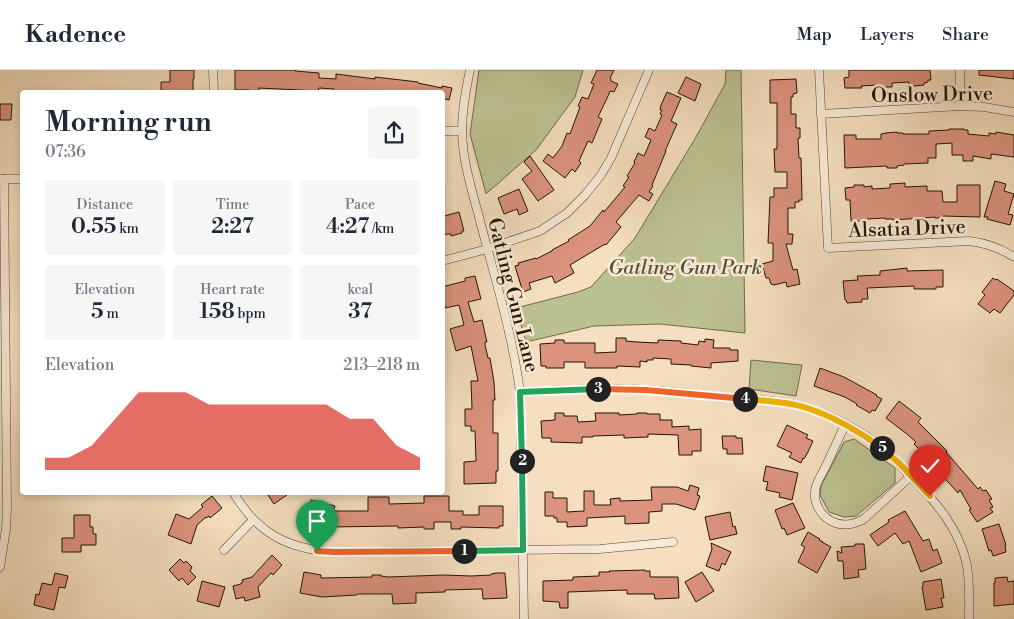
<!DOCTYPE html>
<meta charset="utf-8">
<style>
:root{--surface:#fff;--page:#f6f6f7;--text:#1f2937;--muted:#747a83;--line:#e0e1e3;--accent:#d93025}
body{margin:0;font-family:"Libre Bodoni",serif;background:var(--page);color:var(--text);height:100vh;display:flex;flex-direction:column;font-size:19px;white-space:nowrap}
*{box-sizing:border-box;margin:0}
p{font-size:16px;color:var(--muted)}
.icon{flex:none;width:28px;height:28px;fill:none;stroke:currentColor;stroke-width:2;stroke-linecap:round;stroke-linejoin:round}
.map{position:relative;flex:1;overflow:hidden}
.drawer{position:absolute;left:20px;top:20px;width:425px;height:405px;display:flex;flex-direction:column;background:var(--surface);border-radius:5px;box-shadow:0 2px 8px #0003}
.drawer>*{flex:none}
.pin{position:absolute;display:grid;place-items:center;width:42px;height:42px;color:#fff;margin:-51px -21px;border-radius:50% 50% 50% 0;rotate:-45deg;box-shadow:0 0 5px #0007}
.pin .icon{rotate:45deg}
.km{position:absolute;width:25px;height:25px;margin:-12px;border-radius:50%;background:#222;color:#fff;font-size:14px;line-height:25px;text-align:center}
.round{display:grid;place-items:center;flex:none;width:52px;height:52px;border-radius:5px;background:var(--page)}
.headline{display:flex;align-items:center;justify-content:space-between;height:85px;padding:0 25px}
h1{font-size:28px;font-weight:600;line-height:38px}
.figures{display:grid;grid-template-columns:repeat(3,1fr);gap:8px;height:85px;padding:5px 25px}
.figures div{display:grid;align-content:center;border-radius:5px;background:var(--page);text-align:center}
.figures b{font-size:21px;font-weight:600}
.figures small{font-size:14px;font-weight:400}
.figures p{font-size:14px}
.chart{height:140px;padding:10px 25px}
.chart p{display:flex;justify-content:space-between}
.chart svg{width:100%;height:90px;margin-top:5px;fill:var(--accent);opacity:.7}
header{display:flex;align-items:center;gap:30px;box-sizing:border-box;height:70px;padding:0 25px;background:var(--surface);border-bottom:1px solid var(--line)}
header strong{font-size:24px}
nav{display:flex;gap:28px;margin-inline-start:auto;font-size:18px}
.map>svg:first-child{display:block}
.green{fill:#bcc192;stroke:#6f6b4a}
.building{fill:#dc937e;stroke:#221503}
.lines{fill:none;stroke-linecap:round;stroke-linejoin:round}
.minor-casing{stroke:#574832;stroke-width:9}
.minor{stroke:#f8ead6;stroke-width:8}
.split-1-casing{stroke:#fff;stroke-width:10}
.split-2-casing{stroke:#fff;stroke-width:10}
.split-3-casing{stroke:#fff;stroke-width:10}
.split-4-casing{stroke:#fff;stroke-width:10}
.split-5-casing{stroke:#fff;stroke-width:10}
.split-6-casing{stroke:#fff;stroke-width:10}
.split-1{stroke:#f0652b;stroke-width:6}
.split-2{stroke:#22a559;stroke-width:6}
.split-3{stroke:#22a559;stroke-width:6}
.split-4{stroke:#f0652b;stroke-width:6}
.split-5{stroke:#f5b400;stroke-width:6}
.split-6{stroke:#f5b400;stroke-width:6}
.labels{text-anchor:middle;stroke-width:5;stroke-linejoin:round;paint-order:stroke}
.street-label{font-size:20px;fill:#221503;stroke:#f8ead6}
.park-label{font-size:20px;font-style:italic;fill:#585135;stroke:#f8ead6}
</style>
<header>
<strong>Kadence</strong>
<nav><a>Map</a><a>Layers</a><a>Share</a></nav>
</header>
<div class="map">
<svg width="1014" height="549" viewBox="0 0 1014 549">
<rect width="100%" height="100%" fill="#f5dfc0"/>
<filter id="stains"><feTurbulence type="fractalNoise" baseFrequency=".004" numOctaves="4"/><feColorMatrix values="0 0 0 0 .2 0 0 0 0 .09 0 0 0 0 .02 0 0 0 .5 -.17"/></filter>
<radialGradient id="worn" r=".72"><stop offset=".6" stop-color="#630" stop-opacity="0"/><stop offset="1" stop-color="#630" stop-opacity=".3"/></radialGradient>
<g class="green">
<path d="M479 0H583L575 27 536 80 486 124 470 64Z"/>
<path d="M726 0H741L745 263 660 254 594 256 526 272 516 238 578 222 591 217 635 168 696 67 725 14Z"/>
<path d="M751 290 802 295 796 326 749 319Z"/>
<path d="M854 369 895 398V413L856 446 844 447 829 442 820 425 821 416 844 372Z"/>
</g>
<g class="building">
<path d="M170 0H194V9H193V22H161V12H170Z"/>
<path d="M235 0H295V1L319 3V8L336 9V4L375 9V7L418 12V13L442 18V16L452 18 449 30 442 28V22H334V19L319 18 318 21 259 18V22H249V20H235Z"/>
<path d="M597 0H614L610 8 611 9V11L618 14 614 22 610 21 609 24 598 47 602 49 592 73 588 71 579 91 581 93 575 102 572 99 565 108 543 91 548 84 553 88 562 76 567 63 570 64 580 37 578 36 582 27 588 29 594 14 591 13Z"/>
<path d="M849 0H930L931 10H928V12L924 13V15L914 16V15H909V12L892 13V17H877V15L861 16 862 18H845L844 8 849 7Z"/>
<path d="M979 0H1014V9L979 5Z"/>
<path d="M686 7 701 14 695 31 678 23Z"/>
<path d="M796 9 797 23 793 24V27H791V44H796V58H800V68H798L799 88H801L802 130H799V132H795V138H788V164H793L792 174H786L793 200 797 199 800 214 787 217 786 212 774 215 771 214 769 208H766L762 194 773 191V173H768L770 127H774V118H787V102H775L774 79H777V33H770V10Z"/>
<path d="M667 22 681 28 671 51 677 54 665 81H666L652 115 653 116 649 122 653 124 649 131 639 125 616 152 621 157 606 175 605 174 570 195 574 203 555 213 552 206 529 213 531 219 523 222 515 196 519 195 518 193 536 188V189L552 181V180L569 171 568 170 590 156 603 140 604 142 625 117 623 116 629 107 627 106 635 93 634 92 638 83 644 86 651 70 645 67 649 58 655 61 662 45 660 44 662 40H660L661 35Z"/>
<path d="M0 34H12L11 50H0Z"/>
<path d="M949 59H964V60H968V64L989 66V63L996 64V62L1014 65V87L991 84V89L973 86V91H963V85H952V73L936 74V88H928V93L904 94V95L897 96V98H887V96L845 98 844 65H856V69H881V64L886 63 897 62V63H903V64H929V61L949 60Z"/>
<path d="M530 86 554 120 538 131 522 109 532 101 524 92Z"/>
<path d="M995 111 1006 114 1004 121 1014 124 1008 144 1013 145 1010 155 987 149 988 147H984Z"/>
<path d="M905 113V117L927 116V121H942L943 132H957V115H980V147L943 146 944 148H935V147L893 150V149H885V148L867 149V151H851L850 130H846L845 118 854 117V115H864V117L872 116V119L890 118V114Z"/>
<path d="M519 119 528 141 519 145 517 139 504 144 498 128Z"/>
<path d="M459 142 464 161H462V163L451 166V164H448L442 165V150H445L444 146Z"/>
<path d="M907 198V201L943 200V217H936V219H914V216L867 218 868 229H862V232L847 233 846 230H845L843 211 858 210 857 206 880 205V201Z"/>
<path d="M475 206 481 229 468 232 474 252 482 250 486 268 487 272H485V275L488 288H490L494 312 495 330H493V363H498V401H496V413L464 414V392L476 391 475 361H471V356H465V339H472L471 311H478L471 276 456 281 450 259 464 255 459 235 445 238V235L442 236V217L465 211V208Z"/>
<path d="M993 208 996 210 997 209 1014 221V225L1000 243 994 239 990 243 978 234 985 225 982 222Z"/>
<path d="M616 268H626V271L637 272 658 273V270L681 271V273L698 275 699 271 705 272V269L714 270 713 278H730V280H738V291L711 293V298L691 296V295L671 294V289L653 288V290H647V292L640 291V297L617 296V298H585V292H564V298H546V296H541L540 274 555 273V270H564V273H595V283L616 282Z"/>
<path d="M820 298 844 307 877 325 876 326 882 329 875 341 872 340 870 343 856 335 857 334 845 327 814 316Z"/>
<path d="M899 331 921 348 918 352 947 381 946 382 978 419 980 417 983 421 986 420 992 429 989 430 993 437 990 438 993 442 977 452 969 440 971 439 960 420 958 423 939 402 941 401 934 393 928 387 926 388 918 380 919 379 914 374 916 372 907 364 886 348Z"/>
<path d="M555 343H564V346H577L578 352 596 351 595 343H619V345L637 344V343H647V344H660V350H672V357L689 356V360L701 359V381H692V385H679L678 365 648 364V367L624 368V365L593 366V367H582V373L551 372V368H542L541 351 555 350Z"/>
<path d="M787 355 808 365 806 368 813 371 808 382 804 389 803 388 801 393 789 387 792 383 777 376Z"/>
<path d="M722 366H736V368H742L743 384H727V379H723Z"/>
<path d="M766 396 798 403 792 430 779 427 780 423 766 420 768 412 763 411Z"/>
<path d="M690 415 699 418 697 425 700 426 695 440 676 434H662V441L649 442V453L625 454V446L587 448V456L567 457V452H557V448H554V446H545V422H553V428H567V442L584 441V421H594V435H611L610 429 620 428V431L652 430 651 417H677L688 421Z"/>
<path d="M266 422H291L274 434Z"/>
<path d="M212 426 222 438 210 448 209 446 206 448V447L197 455 191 474 168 465 176 444 189 449 203 437 201 435Z"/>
<path d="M424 426H449V441H463V445H479V436H503V456H499V458L461 457V459H451V452H434V459H424V457L398 458V456L329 457 328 460 305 453 311 430 335 436 333 441H368V427H389V434L424 433Z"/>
<path d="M793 433 805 458 787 465 784 458 782 459 775 440Z"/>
<path d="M905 441 923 471 929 469 933 481 937 479 942 493 921 502 909 471 903 474 895 463 878 476 870 465 889 452 888 450Z"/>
<path d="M730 442 733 457 735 456 737 464 710 470 705 447Z"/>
<path d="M74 445H90V457H93V464H96V475H81V482H62V468H74Z"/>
<path d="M999 454 1006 475H1005L1006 482 993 486 991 480 989 481 982 459Z"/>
<path d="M808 462 820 469 819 470 823 472H822L831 477 817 503 798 492 805 477 801 475Z"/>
<path d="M711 473 731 482 725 495 722 493 719 501 706 496 712 479Z"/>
<path d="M855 474H864L866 499 858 500 859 507 844 509 843 491H838L837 481 842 483 841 477 855 476Z"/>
<path d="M272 485 282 495 273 505 271 503 258 517 260 527 245 531 244 527 236 529 233 516 241 514V513L243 512 242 510 252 507Z"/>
<path d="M180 489 184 493 186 491 192 497 190 501 196 507 188 515 182 508 179 511 169 500Z"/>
<path d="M645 500V501H650V507H678L679 528 655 529 654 524H627V520L596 521 568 522V538H560L559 532 543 531V511L573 510V507L599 506V502H610L609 501Z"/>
<path d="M304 502 321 505V508L372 507V505H381V506L388 507 444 505 471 506 491 505V504L496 503H505L507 528 483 529 482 519 445 520V522L416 523V533L393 534 392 524H357V525L322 527 300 523Z"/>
<path d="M702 502 714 521 696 532 685 512Z"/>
<path d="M55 503 68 506 65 518 59 517 54 540 34 535 36 524 39 525 42 513 52 515Z"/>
<path d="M1007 507 1008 512 1014 511V534L994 536V513H995V508Z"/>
<path d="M941 509 944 528H941L943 537 926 540 922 517H923V512Z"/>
<path d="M202 511 225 517 219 537 197 531Z"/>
</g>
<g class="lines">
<defs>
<g id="minor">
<path d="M213 0 214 22"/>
<path d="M470 0C465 24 460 51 463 76 465 99 472 121 478 143 493 202 512 261 520 322L524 549"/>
<path d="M819 0 828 178 969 171C986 173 1000 178 1014 187"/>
<path d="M960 0V36"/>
<path d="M821 44 960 36 984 37 1014 42"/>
<path d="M442 61H462"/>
<path d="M0 109H22"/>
<path d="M442 191 487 179 540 161 567 143 585 125 601 105 611 88 649 0"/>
<path d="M520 322C554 321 588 318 622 319 656 319 690 324 724 327 752 330 783 329 810 339 835 347 862 362 883 378 894 387 902 398 912 408 937 433 960 460 967 496 970 513 969 532 969 549"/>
<path d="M845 355C838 370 831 385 824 400 820 407 815 414 815 422 814 433 820 445 831 451 842 457 853 455 864 449L911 406"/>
<path d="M233 422C257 463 287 479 334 482L600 479 673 472"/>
<path d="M224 480 253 450"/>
<path d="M0 497 6 459 7 438 4 109"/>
</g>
</defs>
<use href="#minor" class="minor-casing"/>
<use href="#minor" class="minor"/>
</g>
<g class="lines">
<defs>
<path id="split-1" d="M317 481 334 482 464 481"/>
<path id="split-2" d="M464 481 523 480 522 391"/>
<path id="split-3" d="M522 391 520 322 598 319"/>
<path id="split-4" d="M598 319 646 320 745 329"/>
<path id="split-5" d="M745 329C767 331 790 332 810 339 836 348 860 362 882 378"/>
<path id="split-6" d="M882 378 900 394 930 426"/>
</defs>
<use href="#split-1" class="split-1-casing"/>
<use href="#split-2" class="split-2-casing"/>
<use href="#split-3" class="split-3-casing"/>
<use href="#split-4" class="split-4-casing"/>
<use href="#split-5" class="split-5-casing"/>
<use href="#split-6" class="split-6-casing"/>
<use href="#split-1" class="split-1"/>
<use href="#split-2" class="split-2"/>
<use href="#split-3" class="split-3"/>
<use href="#split-4" class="split-4"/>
<use href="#split-5" class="split-5"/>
<use href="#split-6" class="split-6"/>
</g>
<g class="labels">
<g class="street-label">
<text transform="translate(932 24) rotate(-1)" y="7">Onslow Drive</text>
<text transform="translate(907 158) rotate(-2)" y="7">Alsatia Drive</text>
<text transform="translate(514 225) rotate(76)" y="7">Gatling Gun Lane</text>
</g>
<g class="park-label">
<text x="685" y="204">Gatling Gun Park</text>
</g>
</g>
<rect width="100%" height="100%" filter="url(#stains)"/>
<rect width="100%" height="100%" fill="url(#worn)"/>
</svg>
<div class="pin" style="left:317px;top:481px;background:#1e9e55"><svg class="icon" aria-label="arrive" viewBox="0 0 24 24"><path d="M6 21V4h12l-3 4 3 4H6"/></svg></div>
<div class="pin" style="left:930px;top:426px;background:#d93025"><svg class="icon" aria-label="check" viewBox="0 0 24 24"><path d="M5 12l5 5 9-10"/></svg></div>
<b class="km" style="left:464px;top:481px">1</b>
<b class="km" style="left:522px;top:391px">2</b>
<b class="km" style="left:598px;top:319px">3</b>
<b class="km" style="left:745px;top:329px">4</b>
<b class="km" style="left:882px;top:378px">5</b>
<section class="drawer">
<div class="headline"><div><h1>Morning run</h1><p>07:36</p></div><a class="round"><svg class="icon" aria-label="share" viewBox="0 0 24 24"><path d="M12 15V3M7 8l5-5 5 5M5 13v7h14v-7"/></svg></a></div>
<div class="figures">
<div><p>Distance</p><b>0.55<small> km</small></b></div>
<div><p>Time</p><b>2:27</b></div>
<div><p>Pace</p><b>4:27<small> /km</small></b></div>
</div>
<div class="figures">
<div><p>Elevation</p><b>5<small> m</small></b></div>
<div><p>Heart rate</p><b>158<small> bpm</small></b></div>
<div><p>kcal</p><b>37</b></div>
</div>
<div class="chart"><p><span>Elevation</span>213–218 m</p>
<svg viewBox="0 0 160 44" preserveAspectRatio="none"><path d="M0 44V38L10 38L20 32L30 19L40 6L50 6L60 6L70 12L80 12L90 12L100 12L110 12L120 12L130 19L140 19L150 32L160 38V44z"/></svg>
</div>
</section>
</div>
